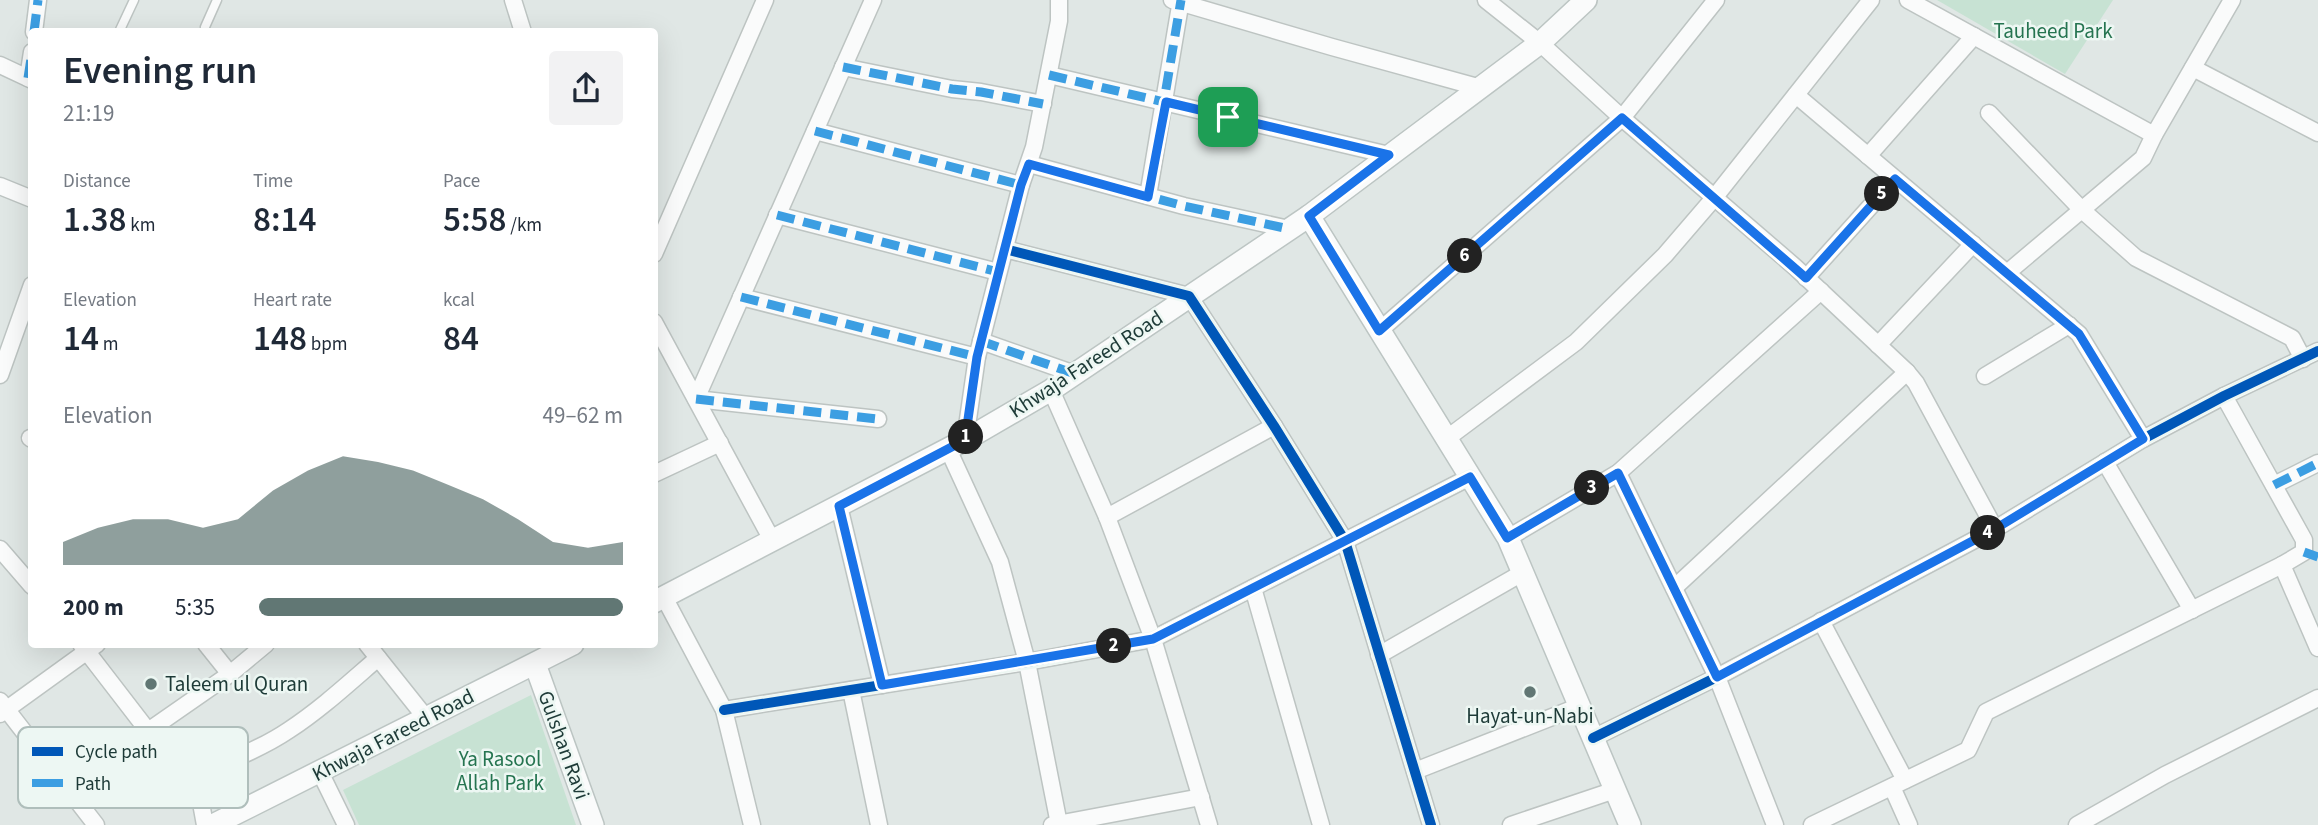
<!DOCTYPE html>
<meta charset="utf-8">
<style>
:root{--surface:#fff;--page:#f2f2f3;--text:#1f2937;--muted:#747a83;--accent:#617774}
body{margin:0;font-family:"Source Sans 3",sans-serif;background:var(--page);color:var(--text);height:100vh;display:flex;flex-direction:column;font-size:26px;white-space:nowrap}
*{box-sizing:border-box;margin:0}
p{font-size:23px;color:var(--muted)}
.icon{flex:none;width:38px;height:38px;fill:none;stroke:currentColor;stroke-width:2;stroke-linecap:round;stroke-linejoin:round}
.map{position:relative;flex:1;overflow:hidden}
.side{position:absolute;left:28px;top:28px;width:630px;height:620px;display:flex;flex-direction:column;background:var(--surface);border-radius:7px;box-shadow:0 7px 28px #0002}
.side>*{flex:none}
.pin{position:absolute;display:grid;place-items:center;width:60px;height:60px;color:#fff;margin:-30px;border-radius:14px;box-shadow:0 4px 10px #0006}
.km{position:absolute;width:35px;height:35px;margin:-18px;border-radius:50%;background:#222;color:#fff;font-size:19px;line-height:35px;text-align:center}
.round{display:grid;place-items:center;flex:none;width:74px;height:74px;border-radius:7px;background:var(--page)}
.summary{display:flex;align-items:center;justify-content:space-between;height:119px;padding:0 35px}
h1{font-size:38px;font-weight:600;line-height:52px}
.figures{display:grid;grid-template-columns:repeat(3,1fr);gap:10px;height:119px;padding:7px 35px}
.figures div{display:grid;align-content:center}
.figures b{font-size:35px;font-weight:600}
.figures small{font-size:19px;font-weight:400}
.figures p{font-size:19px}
.chart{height:196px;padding:14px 35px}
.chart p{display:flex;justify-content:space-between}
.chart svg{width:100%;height:126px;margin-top:7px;fill:var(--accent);opacity:.7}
ul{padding:0 35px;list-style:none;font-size:23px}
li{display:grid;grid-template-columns:112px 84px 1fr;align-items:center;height:52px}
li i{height:18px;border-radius:9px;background:var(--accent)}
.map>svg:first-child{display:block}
.green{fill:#c7e2d3}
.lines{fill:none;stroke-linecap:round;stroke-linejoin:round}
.lane-casing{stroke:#bdc4c2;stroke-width:11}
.street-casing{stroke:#bdc4c2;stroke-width:19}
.secondary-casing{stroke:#bcc5c3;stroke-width:24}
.lane{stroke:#fafbfb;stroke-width:8}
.street{stroke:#fafbfb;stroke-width:16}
.secondary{stroke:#fafbfb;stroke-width:21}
.quiet{stroke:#3c9ee2;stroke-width:9;stroke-dasharray:18 9;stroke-linecap:butt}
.cycleway-casing{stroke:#edf7f3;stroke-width:15}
.cycleway{stroke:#0057b8;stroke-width:10}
.route-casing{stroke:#fff;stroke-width:14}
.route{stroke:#1a73e8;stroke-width:9}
.poi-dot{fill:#617774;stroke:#edf7f3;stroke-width:2.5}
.labels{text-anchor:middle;stroke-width:5;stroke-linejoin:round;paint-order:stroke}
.park-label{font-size:21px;fill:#257450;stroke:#edf7f3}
.street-label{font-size:21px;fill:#1d3a37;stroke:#edf7f3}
.poi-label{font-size:21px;fill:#1d3a37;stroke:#edf7f3;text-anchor:start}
.key{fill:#edf7f3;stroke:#afbebb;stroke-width:2}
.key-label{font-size:19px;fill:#1d3a37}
</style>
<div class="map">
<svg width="2318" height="825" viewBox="0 0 2318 825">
<rect width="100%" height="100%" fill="#e0e7e5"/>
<g class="green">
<path d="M1937 0H2113L2065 74Z"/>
<path d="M531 695 576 825H359L343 790Z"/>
</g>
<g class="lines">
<defs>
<g id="lane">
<path d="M205 27 217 0"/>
<path d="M119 32 134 0"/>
</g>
<g id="street">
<path d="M513 0 523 32"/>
<path d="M873 0 696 399 878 419"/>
<path d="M1172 0 1332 47 1481 88"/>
<path d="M1486 0 1540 43 1622 118 1795 267 1907 372 1916 383 1995 529"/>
<path d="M1908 0 2154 135"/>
<path d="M34 32 38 0"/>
<path d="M0 65 32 80"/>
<path d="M843 67 952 89 981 92 1043 104"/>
<path d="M2193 68 2318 133"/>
<path d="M1049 75 1389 155"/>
<path d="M28 78 32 52"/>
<path d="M1796 95 2079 334 2143 439"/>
<path d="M1989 113 2082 210 2136 258 2292 338 2303 359"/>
<path d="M815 131 1021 185"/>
<path d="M1868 156 1974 36"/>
<path d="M1029 164 1184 206 1289 229"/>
<path d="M0 186 32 199"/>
<path d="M1148 196 1181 0"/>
<path d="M777 215 998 272"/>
<path d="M1005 249 1189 296 1274 426 1345 541 1431 825"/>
<path d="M654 254 765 0"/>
<path d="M2007 273 2143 158 2154 135 2232 0"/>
<path d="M1806 278 1895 179"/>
<path d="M741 297 977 357"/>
<path d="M654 322 772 540"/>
<path d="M1379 331 1622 118 1716 0"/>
<path d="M981 341 1075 374"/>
<path d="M1878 345 1973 244"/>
<path d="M0 375 32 285"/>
<path d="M1985 376 2069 325"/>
<path d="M1051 390 1107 517 1153 639 1209 825"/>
<path d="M2224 396 2304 540V552L2282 565 2318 648"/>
<path d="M30 438 32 439"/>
<path d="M1446 439 1576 342 1665 255 1714 198 1871 0"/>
<path d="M965 440 977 357 1021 185 1034 147 1059 21V0"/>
<path d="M948 449 1000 562 1027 662 1059 824"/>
<path d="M2105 462 2192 610"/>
<path d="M1618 473 1717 677 1775 825"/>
<path d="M654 474 720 443"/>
<path d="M2274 485 2318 463"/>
<path d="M839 506 882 685"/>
<path d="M1107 517 1274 426"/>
<path d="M1508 538 1618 473 1821 291"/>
<path d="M0 549 32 586"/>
<path d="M1253 588 1321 825"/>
<path d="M1674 588 1907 372"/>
<path d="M664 597 724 710 752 825"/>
<path d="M1821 621 1905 780"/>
<path d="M81 644 185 779 201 803 205 825"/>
<path d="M206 644 230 674"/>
<path d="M367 644 426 718"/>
<path d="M1379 655 1524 572"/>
<path d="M851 690 879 825"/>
<path d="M0 701 96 825"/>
<path d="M724 710 1027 662 1153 639 1470 477"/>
<path d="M0 714 97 644"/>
<path d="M148 731 230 674 266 644"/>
<path d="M1593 738 1717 677 1995 529 2143 439 2224 396 2318 351"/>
<path d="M1415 771 1580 706"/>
<path d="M320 772 346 825"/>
<path d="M185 779C220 764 258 751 289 730 321 709 349 683 378 658"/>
<path d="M1892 787 1909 825"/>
<path d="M1052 825 1201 797"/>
<path d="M1511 825 1615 790"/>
<path d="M1812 825 1968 750 1986 712 2282 565"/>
<path d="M2077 825 2165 775 2318 698"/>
</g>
<g id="secondary">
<path d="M1309 216 1508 538 1630 825"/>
<path d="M654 602 965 440 1051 390 1309 216 1540 43 1586 0"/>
<path d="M535 664 593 825"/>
<path d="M213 825 573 644"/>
</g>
</defs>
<use href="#lane" class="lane-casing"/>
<use href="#street" class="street-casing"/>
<use href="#secondary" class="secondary-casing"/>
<use href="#lane" class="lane"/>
<use href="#street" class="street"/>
<use href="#secondary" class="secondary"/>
<g class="quiet">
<path d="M34 32 38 0"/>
<path d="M843 67 952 89 981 92 1043 104"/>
<path d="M1049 75 1389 155"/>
<path d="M28 78 32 52"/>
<path d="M815 131 1021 185"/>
<path d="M1029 164 1184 206 1289 229"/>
<path d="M1148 196 1181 0"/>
<path d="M777 215 998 272"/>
<path d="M741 297 977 357"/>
<path d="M981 341 1075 374"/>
<path d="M696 399 878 419"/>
<path d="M2274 485 2318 463"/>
<path d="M2304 552 2318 557"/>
</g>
<defs>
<g id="cycleway">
<path d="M1005 249 1189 296 1274 426 1345 541 1431 825"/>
<path d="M724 710 1027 662 1153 639 1470 477"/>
<path d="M1593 738 1717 677 1995 529 2143 439 2224 396 2318 351"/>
</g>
</defs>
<use href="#cycleway" class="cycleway-casing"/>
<use href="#cycleway" class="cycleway"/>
</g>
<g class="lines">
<defs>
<path id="route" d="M1166 102 1389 155 1309 216 1379 331 1622 118 1806 278 1895 179 2079 334 2143 439 1995 529 1717 677 1618 473 1507 538 1470 477 1153 639 882 685 839 506 965 440 977 357 1021 185 1029 164 1148 197Z"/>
</defs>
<use href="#route" class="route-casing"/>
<use href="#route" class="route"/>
</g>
<g class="poi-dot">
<circle cx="151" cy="684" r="7"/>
<circle cx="1530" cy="692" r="7"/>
</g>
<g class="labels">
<g class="park-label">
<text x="2053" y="38">Tauheed Park</text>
<text x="500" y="766">Ya Rasool<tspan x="500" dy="24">Allah Park</tspan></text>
</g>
<g class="street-label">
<text transform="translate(1086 364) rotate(-33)" y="7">Khwaja Fareed Road</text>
<text transform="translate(393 735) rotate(-27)" y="7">Khwaja Fareed Road</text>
<text transform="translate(564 745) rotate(70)" y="7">Gulshan Ravi</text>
</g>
<g class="poi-label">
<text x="165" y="691">Taleem ul Quran</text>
<text x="1530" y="723" text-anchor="middle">Hayat-un-Nabi</text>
</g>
</g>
<rect x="18" y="727" width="230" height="81" rx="10" class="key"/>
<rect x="32" y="747" width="31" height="9" fill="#0057b8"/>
<rect x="32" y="779" width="31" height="8" fill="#3c9ee2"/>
<g class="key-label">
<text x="75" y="758">Cycle path</text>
<text x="75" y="790">Path</text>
</g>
</svg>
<div class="pin" style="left:1228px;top:117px;background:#1e9e55"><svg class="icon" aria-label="arrive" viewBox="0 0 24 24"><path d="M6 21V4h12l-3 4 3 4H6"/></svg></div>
<b class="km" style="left:966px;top:437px">1</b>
<b class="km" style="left:1114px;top:646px">2</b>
<b class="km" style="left:1592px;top:488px">3</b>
<b class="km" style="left:1988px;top:533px">4</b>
<b class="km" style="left:1882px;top:194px">5</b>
<b class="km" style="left:1465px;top:256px">6</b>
<section class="side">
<div class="summary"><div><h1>Evening run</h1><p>21:19</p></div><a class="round"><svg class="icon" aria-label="share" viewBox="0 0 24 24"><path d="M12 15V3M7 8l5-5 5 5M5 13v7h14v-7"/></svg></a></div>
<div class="figures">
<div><p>Distance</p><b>1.38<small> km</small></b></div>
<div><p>Time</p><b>8:14</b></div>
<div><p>Pace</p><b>5:58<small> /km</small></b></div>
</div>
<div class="figures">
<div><p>Elevation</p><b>14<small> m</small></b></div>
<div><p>Heart rate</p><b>148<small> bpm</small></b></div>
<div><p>kcal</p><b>84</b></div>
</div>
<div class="chart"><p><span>Elevation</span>49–62 m</p>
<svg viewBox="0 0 160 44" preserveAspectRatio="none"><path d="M0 44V36L10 31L20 28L30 28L40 31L50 28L60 18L70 11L80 6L90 8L100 11L110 16L120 21L130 28L140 36L150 38L160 36V44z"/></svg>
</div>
<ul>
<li><b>200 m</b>5:35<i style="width:100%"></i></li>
</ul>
</section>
</div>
